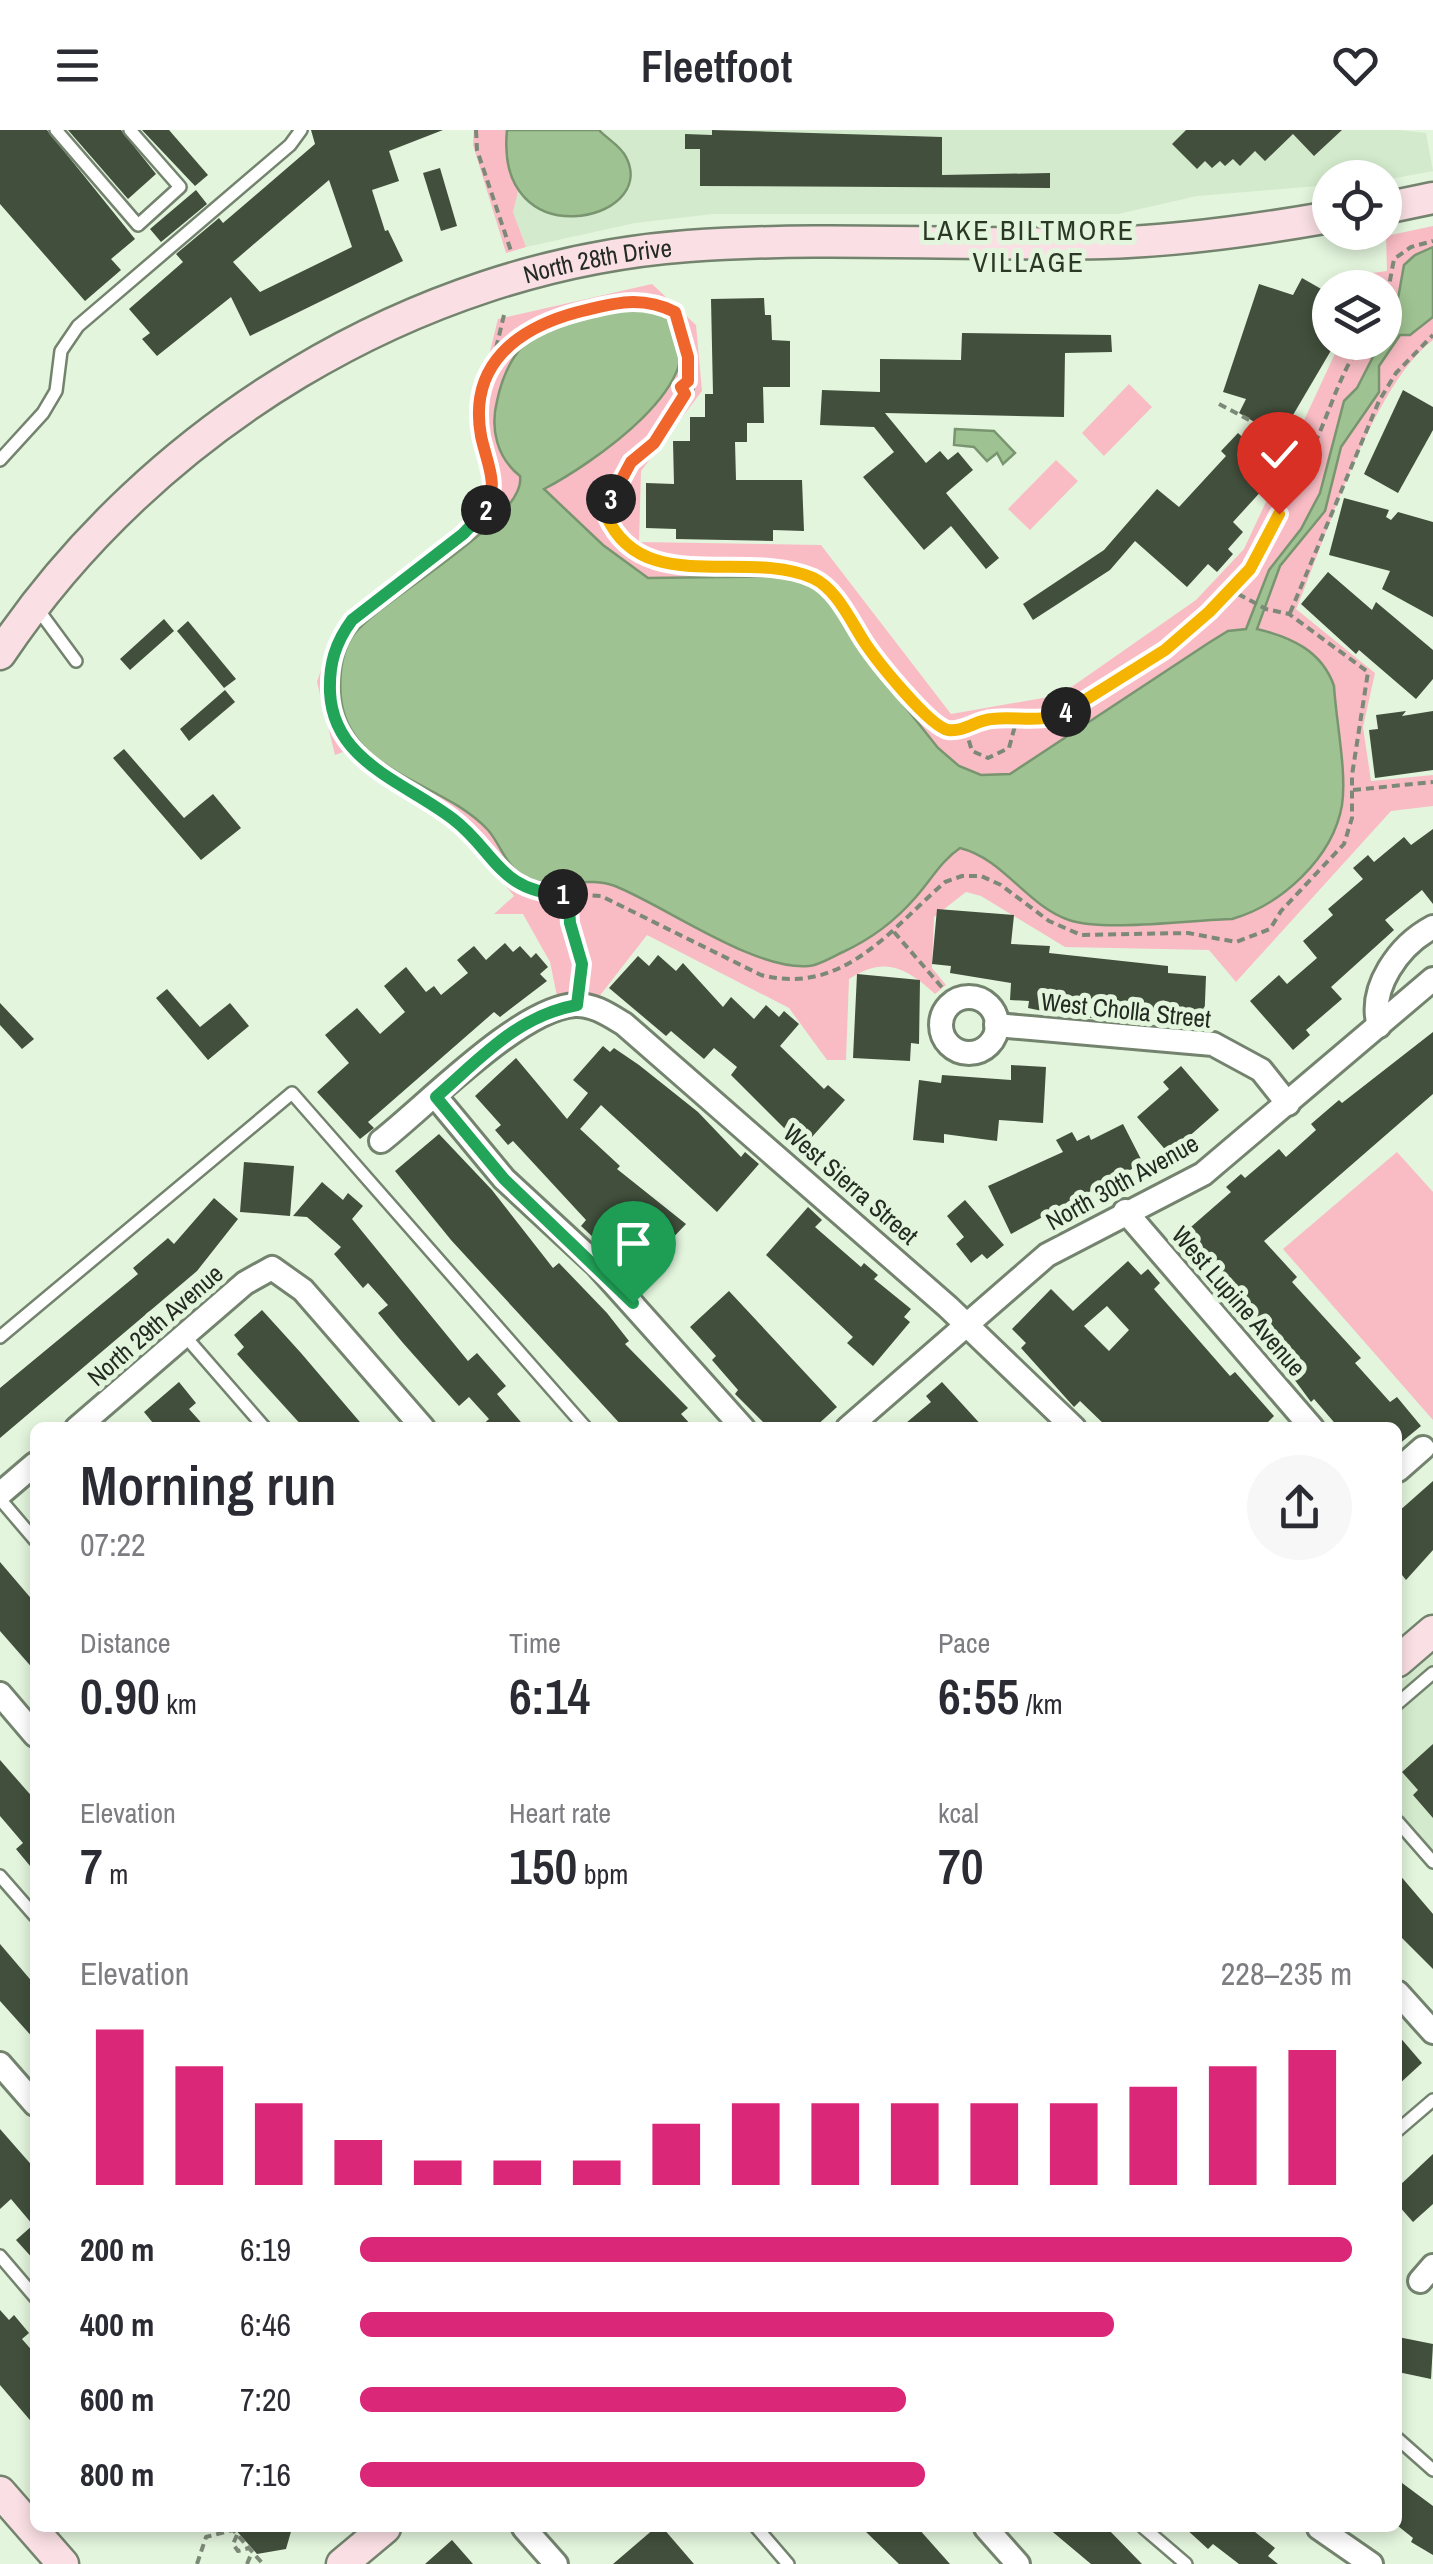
<!DOCTYPE html>
<meta charset="utf-8">
<style>
:root{--surface:#fff;--page:#f7f7f7;--text:#2b2b33;--muted:#7c7c81;--accent:#db2777}
body{margin:0;font-family:"Archivo Narrow",sans-serif;background:var(--page);color:var(--text);height:100vh;display:flex;flex-direction:column;font-size:38px;white-space:nowrap}
*{box-sizing:border-box;margin:0}
p{font-size:32px;color:var(--muted)}
.icon{flex:none;width:55px;height:55px;fill:none;stroke:currentColor;stroke-width:2;stroke-linecap:round;stroke-linejoin:round}
.map{position:relative;flex:1;overflow:hidden}
.details{position:absolute;left:30px;top:1292px;width:1372px;height:1110px;display:flex;flex-direction:column;background:var(--surface);border-radius:15px;box-shadow:0 5px 15px #0003}
.details>*{flex:none}
.fabs{position:absolute;left:1312px;top:30px;display:grid;gap:20px}
.fabs a{display:grid;place-items:center;width:90px;height:90px;border-radius:50%;background:var(--surface);box-shadow:0 5px 15px #0003;font-size:50px}
.pin{position:absolute;display:grid;place-items:center;width:85px;height:85px;color:#fff;margin:-102px -42px;border-radius:50% 50% 50% 0;rotate:-45deg;box-shadow:0 0 10px #0007}
.pin .icon{rotate:45deg}
.km{position:absolute;width:50px;height:50px;margin:-25px;border-radius:50%;background:#222;color:#fff;font-size:28px;line-height:50px;text-align:center}
.round{display:grid;place-items:center;flex:none;width:105px;height:105px;border-radius:52px;background:var(--page)}
.overview{display:flex;align-items:center;justify-content:space-between;height:170px;padding:0 50px}
h1{font-size:55px;font-weight:600;line-height:75px}
.figures{display:grid;grid-template-columns:repeat(3,1fr);gap:15px;height:170px;padding:10px 50px}
.figures div{display:grid;align-content:center}
.figures b{font-size:50px;font-weight:600}
.figures small{font-size:28px;font-weight:400}
.figures p{font-size:28px}
.chart{height:280px;padding:20px 50px}
.chart p{display:flex;justify-content:space-between}
.chart svg{width:100%;height:180px;margin-top:10px;stroke:var(--accent);stroke-width:6}
ul{padding:0 50px;list-style:none;font-size:32px}
li{display:grid;grid-template-columns:160px 120px 1fr;align-items:center;height:75px}
li i{height:25px;border-radius:12px;background:var(--accent)}
header{display:flex;justify-content:space-between;align-items:center;height:130px;padding:0 50px;background:var(--surface);font-size:45px;font-weight:600}
.map>svg:first-child{display:block}
.built{fill:#d3eacc}
.green{fill:#f9bcc4}
.water{fill:#9ec291;stroke:#799570;stroke-width:2.5}
.building{fill:#414f3c;fill-rule:evenodd}
.lines{fill:none;stroke-linecap:round;stroke-linejoin:round}
.lane-casing{stroke:#73836e;stroke-width:16}
.street-casing{stroke:#73836e;stroke-width:28}
.secondary-casing{stroke:#73836e;stroke-width:35}
.path{stroke:#7c8878;stroke-width:4;stroke-dasharray:8 5;stroke-linecap:butt}
.lane{stroke:#fff;stroke-width:11}
.street{stroke:#fff;stroke-width:22}
.secondary{stroke:#fae0e4;stroke-width:30}
.split-1-casing{stroke:#fff;stroke-width:20}
.split-2-casing{stroke:#fff;stroke-width:20}
.split-3-casing{stroke:#fff;stroke-width:20}
.split-4-casing{stroke:#fff;stroke-width:20}
.split-5-casing{stroke:#fff;stroke-width:20}
.split-1{stroke:#22a559;stroke-width:12}
.split-2{stroke:#22a559;stroke-width:12}
.split-3{stroke:#f0652b;stroke-width:12}
.split-4{stroke:#f5b400;stroke-width:12}
.split-5{stroke:#f5b400;stroke-width:12}
.labels{text-anchor:middle;stroke-width:10;stroke-linejoin:round;paint-order:stroke}
.street-label{font-size:25px;fill:#242b22;stroke:#e3f5dd}
.neighbourhood-label{font-size:28px;letter-spacing:2.5px;fill:#2a3825;stroke:#e3f5dd}
</style>
<header><svg class="icon" aria-label="menu" viewBox="0 0 24 24"><path d="M4 6h16M4 12h16M4 18h16"/></svg>Fleetfoot<svg class="icon" aria-label="heart" viewBox="0 0 24 24"><path d="M12 20l-8-8c-3-5 5-10 8-4 3-6 11-1 8 4z"/></svg></header>
<div class="map">
<svg width="1433" height="2434" viewBox="0 0 1433 2434">
<rect width="100%" height="100%" fill="#e3f5dd"/>
<g class="built">
<path d="M599 0H1399L1426 3 1433 41 1385 50 1330 48V55L1197 66 1118 84H713L635 93 526 117 513 82 518 62 542 81 578 86 616 14Z"/>
<path d="M1433 1524V1724L1398 1683V1555Z"/>
</g>
<g class="green">
<path d="M474 0H507L505 24 518 62 513 82 526 117 506 123 473 15Z"/>
<path d="M1433 96V210C1372 256 1327 406 1296 479L1375 543 1363 597 1371 651 1433 645V676L1391 681 1236 852 1209 820 1065 817 981 766 966 762 934 787 932 838 946 855 935 864C906 837 884 826 849 849L846 930H827L789 878 647 805 598 868 557 866 550 832 523 784H494L514 766 461 701 343 622 335 625 317 552 330 512 346 489 459 401 484 375 488 351 474 286 498 189 652 154 696 195 702 261 641 341 639 412 821 415 951 584 1060 565 1196 470 1244 419 1340 213 1385 212V158L1366 157 1372 143 1387 141 1386 106Z"/>
<path d="M1129 254 1152 277 1104 326 1082 303Z"/>
<path d="M1056 330 1078 351 1030 400 1008 379Z"/>
<path d="M1397 1022 1433 1062V1290L1283 1119Z"/>
</g>
<g class="water">
<path d="M507 0H599C607 9 620 15 626 27 660 92 494 129 507 0Z"/>
<path d="M1433 117V187L1410 205H1400L1379 236V262L1341 317 1325 381 1280 436 1257 499C1291 507 1322 521 1334 556 1336 591 1347 642 1342 675 1333 728 1281 775 1232 789 1192 790 1103 802 1069 790 1027 776 1004 729 960 718 941 731 931 750 915 768 895 791 871 809 843 822 832 827 820 835 809 836 755 841 667 777 615 756 587 745 551 761 525 747 506 737 501 715 488 700 444 652 350 644 341 569 339 547 340 523 354 504 381 469 528 389 520 346 497 328 490 299 497 271 502 247 513 222 533 206 561 184 642 162 669 190 723 248 585 338 544 359L603 415 648 448 795 446 828 467 857 516 938 618 959 636 981 645 1010 644 1210 512 1228 501 1246 499 1269 440 1301 399 1320 363 1344 271 1357 258 1376 221 1392 202 1404 135 1415 125Z"/>
<path d="M955 299 994 301 1015 323 1003 334 997 323 987 331 974 317 954 315Z"/>
</g>
<g class="building">
<path d="M0 0H47L135 109 111 129 121 140 85 171 0 74Z"/>
<path d="M68 0H121L156 44 128 69Z"/>
<path d="M142 0H169L208 45 195 56Z"/>
<path d="M311 0H443L389 21 399 51 372 60 385 101 388 100 403 131 250 206 231 167 157 226 142 209 150 203 129 179 183 132 176 124 219 88 223 93 315 14ZM329 50 352 117 260 162 233 132Z"/>
<path d="M712 0 942 7V45L1050 43V58L700 56V19H685V4L712 5Z"/>
<path d="M1186 0H1342L1314 26 1293 4 1265 31 1255 21 1240 36 1233 29 1225 36 1220 31 1212 38 1205 31 1197 39 1172 14Z"/>
<path d="M440 38 457 96 441 101 423 43Z"/>
<path d="M196 60 207 74 161 112 150 99Z"/>
<path d="M1302 148 1330 164V212H1336L1293 285 1300 288 1287 311 1239 283 1246 269 1223 262 1259 154 1293 165Z"/>
<path d="M764 168 765 185H771L772 210 790 211V257H763L764 293H747V312H735L736 350H802L804 401 773 400V411L676 409V399L646 398V353L674 354 673 311H690V287H705V264H713L711 169Z"/>
<path d="M962 203 1111 205 1112 222 1065 223 1064 287 885 283 926 333 940 321 948 330 958 322 973 340 946 363 999 428 986 439 951 396 924 420 863 347 894 322 874 297 820 295 822 260 880 262V229L961 230Z"/>
<path d="M1403 260 1433 277V300L1398 363 1364 344Z"/>
<path d="M1238 303 1275 337 1260 353 1265 357 1233 392 1243 402 1228 419 1233 424 1217 442 1208 434 1187 457 1135 411 1110 440 1033 490 1023 474 1104 420 1157 359 1179 377 1226 326 1221 321Z"/>
<path d="M1344 368 1389 380 1386 387 1391 390 1398 382 1433 392V487L1382 459 1390 441 1329 425Z"/>
<path d="M1328 442 1372 480 1376 472 1433 520V549L1416 569 1359 520 1356 524 1301 474Z"/>
<path d="M164 489 174 501 130 540 120 529Z"/>
<path d="M188 491 236 549 224 558 177 501Z"/>
<path d="M225 560 235 572 189 611 180 599Z"/>
<path d="M1406 581 1402 586 1433 581V640L1375 648 1369 600 1378 599 1376 585Z"/>
<path d="M124 619 184 688 213 664 241 698 201 730 113 628Z"/>
<path d="M1433 699V774L1422 760 1385 790 1394 800 1331 857 1342 869 1306 900 1310 905 1293 920 1250 871 1279 845 1287 854 1317 828 1303 811 1333 785 1328 779 1363 749 1353 738 1368 725 1374 732 1404 707 1411 715Z"/>
<path d="M937 779 1014 785 1011 814 1050 816 1049 823 1168 836V843L1206 846 1204 897 1066 886 1028 878 1029 871 1010 870 1011 853 950 843 951 836 932 834Z"/>
<path d="M505 813 513 822 520 816 531 828 536 823 548 837 540 844 547 851 500 887 494 882 368 992 374 998 360 1009 317 962 349 933 325 905 357 878 380 904 405 882 384 856 406 837 426 862 434 856 441 865 468 843 457 830 474 816 486 830Z"/>
<path d="M658 825 676 841 683 833 723 877 731 867 754 889 766 875 779 887 784 881 799 894 780 916 824 959 828 955 845 970 803 1017 731 945 737 937 714 918 704 929 671 901 666 906 609 858 638 826 649 836Z"/>
<path d="M857 844 920 850 919 914 911 913 910 931 853 928Z"/>
<path d="M167 859 200 897 230 873 249 896 208 930 156 868Z"/>
<path d="M0 873 34 909 22 919 0 895Z"/>
<path d="M1433 902V964L1264 1111 1297 1147 1292 1152 1361 1228 1355 1233 1390 1272 1397 1267 1421 1296 1398 1315V1298H1339L1314 1269 1311 1272 1274 1222 1282 1215 1234 1165 1228 1170 1176 1110 1231 1062 1226 1057 1241 1044 1245 1048 1279 1019 1286 1027 1316 1000 1311 994 1339 970 1342 973Z"/>
<path d="M603 916 610 922 614 918 639 935 698 982 741 1027 745 1022 759 1034 717 1082 601 975 580 999 620 1036 617 1039 686 1094 646 1136 634 1124 627 1131 599 1104 594 1108 581 1096 586 1090 513 1011 508 1015 495 1000 501 995 475 966 516 928 567 989 588 963 573 950Z"/>
<path d="M1011 935 1046 937 1043 993 999 990 997 1011 944 1004V1013L913 1010 919 950 941 953 942 945 1011 950Z"/>
<path d="M1181 936 1219 980 1169 1024 1137 987 1169 959 1163 952Z"/>
<path d="M1123 994 1143 1033 1011 1104 988 1056 1063 1022 1056 1010 1072 1002 1077 1011 1089 1005 1091 1010Z"/>
<path d="M439 1004 492 1060 553 1138 559 1133 607 1183 629 1211 625 1214 688 1278 681 1284 694 1298H624L451 1110 395 1041Z"/>
<path d="M244 1032 294 1036 290 1086 240 1082Z"/>
<path d="M322 1052 343 1070 348 1063 363 1076 352 1089 468 1231 477 1223 506 1256 497 1264 526 1298H479L489 1289 469 1267 459 1276 403 1213 378 1183 388 1175 368 1153 363 1158 334 1124 341 1117 307 1087 293 1086Z"/>
<path d="M214 1068 238 1089 197 1141 0 1308V1258L138 1144 133 1138 168 1108 174 1114Z"/>
<path d="M965 1070 1004 1115 987 1129 982 1124 971 1133 956 1114 964 1107 947 1086Z"/>
<path d="M808 1077 822 1090 815 1097 861 1137 864 1133 878 1145 874 1149 911 1179 904 1187 910 1192 873 1236 847 1213 853 1207 766 1125Z"/>
<path d="M1128 1131 1141 1145 1148 1139 1160 1153 1154 1159 1230 1246 1235 1242 1274 1286 1262 1298H1108L1080 1271 1074 1277 1021 1218 1026 1213 1012 1199 1051 1159 1073 1181ZM1107 1176 1129 1200 1109 1221 1084 1196Z"/>
<path d="M729 1161 837 1277 814 1298H769L735 1264 738 1260 712 1230 716 1226 690 1197Z"/>
<path d="M262 1180 301 1223 365 1298H304L254 1243 237 1224 244 1217 234 1205Z"/>
<path d="M179 1252 196 1273 189 1279 206 1298H157L144 1282Z"/>
<path d="M942 1252 984 1298H900L931 1272 926 1266Z"/>
<path d="M1433 1351V1420L1406 1450 1398 1440V1382Z"/>
<path d="M0 1432 35 1473V1541L0 1501Z"/>
<path d="M1433 1614V1688L1413 1665 1418 1660 1402 1642Z"/>
<path d="M0 1630 35 1670V1742L16 1719 23 1713 0 1686Z"/>
<path d="M1398 1743 1433 1784V1839L1398 1804Z"/>
<path d="M0 1814 35 1855V1910L0 1871Z"/>
<path d="M1398 1905 1422 1933 1398 1955Z"/>
<path d="M0 1999 35 2039V2131L16 2110 33 2095 11 2069 0 2079Z"/>
<path d="M1433 2024V2074L1413 2092 1398 2075V2057Z"/>
<path d="M0 2180 9 2190 14 2185 29 2203 22 2209 35 2224V2296L0 2255Z"/>
<path d="M1398 2207 1433 2214 1431 2249 1398 2242Z"/>
<path d="M1398 2350 1433 2376V2425L1411 2412 1413 2408 1398 2396Z"/>
<path d="M234 2398H292L286 2419 257 2424Z"/>
<path d="M655 2398H663L694 2434H613Z"/>
<path d="M862 2398H918L950 2434H899Z"/>
<path d="M1048 2398H1107L1142 2434H1091Z"/>
<path d="M1185 2398H1250L1275 2418 1268 2426 1278 2434H1239L1213 2414 1208 2419Z"/>
<path d="M452 2410 473 2434H425Z"/>
</g>
<g class="lines">
<defs>
<g id="lane">
<path d="M56 0 138 95 180 57 130 0"/>
<path d="M0 330 43 283 56 261 61 221 78 196 290 15 301 0"/>
<path d="M37 478 76 531"/>
<path d="M184 1205 265 1298"/>
<path d="M0 1207 292 963 586 1298"/>
<path d="M0 1369 35 1410"/>
<path d="M1398 1573 1433 1543"/>
<path d="M1398 1692 1433 1732"/>
<path d="M0 1746 35 1786"/>
<path d="M1398 2000 1433 1970"/>
<path d="M0 2126 35 2167"/>
<path d="M1398 2309 1433 2340"/>
<path d="M757 2398 788 2434"/>
<path d="M1144 2398 1186 2434"/>
</g>
<g id="street">
<circle cx="969" cy="895" r="28"/>
<path d="M996 895 1213 914 1261 940 1288 974"/>
<path d="M1379 896C1368 858 1399 815 1433 797"/>
<path d="M436 967 504 1049 596 1134 743 1298"/>
<path d="M381 1011C427 975 520 878 575 875 593 874 609 885 624 894L948 1177 1074 1298"/>
<path d="M1125 1081 1312 1298"/>
<path d="M77 1298 245 1153 272 1138 303 1160 423 1298"/>
<path d="M848 1298 1047 1125 1203 1044 1433 849"/>
<path d="M1398 1340 1423 1318"/>
<path d="M0 1364 35 1334"/>
<path d="M0 1564 35 1605"/>
<path d="M1398 1863 1433 1902"/>
<path d="M0 1934 35 1974"/>
<path d="M1420 2151 1433 2136"/>
<path d="M524 2398 556 2434"/>
<path d="M986 2398 1018 2434"/>
<path d="M1319 2398 1371 2434"/>
</g>
<g id="secondary">
<path d="M1385 78 1433 68"/>
<path id="s1" d="M0 524C151 298 415 136 688 116 826 106 966 116 1104 113 1180 111 1256 100 1330 87"/>
<path d="M1398 1531 1433 1501"/>
<path d="M0 2362 63 2434"/>
<path d="M342 2434 385 2398"/>
</g>
</defs>
<use href="#lane" class="lane-casing"/>
<use href="#street" class="street-casing"/>
<use href="#secondary" class="secondary-casing"/>
<g class="path">
<path d="M476 0 477 20 512 124"/>
<path d="M1385 177 1394 129 1411 117 1433 111"/>
<path d="M504 185 480 285 494 361 487 379 463 404 352 490 341 505 330 545 335 590 350 619 454 690 513 752 530 761 601 766 761 845C843 866 890 800 945 752L962 746H981L1001 755 1049 791 1081 805 1188 803 1236 812 1270 799 1281 781 1344 714 1352 688V645L1368 542 1289 484 1266 479 1229 459"/>
<path d="M1352 212 1358 222 1365 212"/>
<path d="M490 241C497 231 503 217 512 209 549 178 632 161 675 182L687 227 688 251"/>
<circle cx="687" cy="258" r="6"/>
<path d="M685 264 655 313 631 332 615 355 606 385C641 465 743 422 810 447 846 461 898 571 937 595 959 609 979 586 1002 589 1014 590 1026 594 1039 591 1114 574 1177 510 1229 459 1237 452 1246 447 1251 438 1273 394 1299 350 1319 304 1331 276 1340 247 1356 221"/>
<path d="M1219 274 1255 293 1249 304 1301 336"/>
<path d="M1290 483 1379 271 1396 243 1433 205"/>
<path d="M965 598 972 621 988 628 1009 618 1016 592"/>
<path d="M1353 660 1433 652"/>
<path d="M568 764C566 797 586 821 578 855"/>
<path d="M894 802 952 869"/>
<path d="M237 2405 233 2414 238 2421 249 2418"/>
<path d="M197 2434 206 2407 233 2400 263 2434"/>
<path d="M247 2434 252 2422"/>
</g>
<use href="#lane" class="lane"/>
<use href="#street" class="street"/>
<use href="#secondary" class="secondary"/>
</g>
<g class="lines">
<defs>
<path id="split-1" d="M563 764H568L570 793 582 834 577 875C517 886 481 928 436 967L504 1049 633 1173"/>
<path id="split-2" d="M486 380 463 404 352 490C335 513 329 534 330 562 333 632 405 652 453 689 495 721 500 763 563 764"/>
<path id="split-3" d="M486 380C499 353 487 334 481 306 468 234 518 198 578 182 613 173 641 165 675 182L688 227V251L681 257 685 264 654 313 631 332 611 369"/>
<path id="split-4" d="M611 369 606 385C642 468 745 418 813 448 837 459 851 492 865 513 877 531 929 596 948 600 965 602 976 590 992 589 1019 586 1039 594 1066 582"/>
<path id="split-5" d="M1066 582 1165 520 1209 482 1250 439 1279 384"/>
</defs>
<use href="#split-1" class="split-1-casing"/>
<use href="#split-2" class="split-2-casing"/>
<use href="#split-3" class="split-3-casing"/>
<use href="#split-4" class="split-4-casing"/>
<use href="#split-5" class="split-5-casing"/>
<use href="#split-1" class="split-1"/>
<use href="#split-2" class="split-2"/>
<use href="#split-3" class="split-3"/>
<use href="#split-4" class="split-4"/>
<use href="#split-5" class="split-5"/>
</g>
<g class="labels">
<g class="street-label">
<text dy="9" stroke="none"><textPath href="#s1" startOffset="735">North 28th Drive</textPath></text>
<text transform="translate(1126 880) rotate(6)" y="9">West Cholla Street</text>
<text transform="translate(1122 1052) rotate(-29)" y="9">North 30th Avenue</text>
<text transform="translate(851 1054) rotate(41)" y="9">West Sierra Street</text>
<text transform="translate(1239 1171) rotate(49)" y="9">West Lupine Avenue</text>
<text transform="translate(155 1195) rotate(-41)" y="9">North 29th Avenue</text>
</g>
<g class="neighbourhood-label">
<text x="1029" y="110">LAKE BILTMORE<tspan x="1029" dy="32">VILLAGE</tspan></text>
</g>
</g>
</svg>
<div class="fabs">
<a><svg class="icon" aria-label="locate" viewBox="0 0 24 24"><circle cx="12" cy="12" r="6"/><path d="M12 2v4M12 18v4M2 12h4M18 12h4"/></svg></a>
<a><svg class="icon" aria-label="layers" viewBox="0 0 24 24"><path d="M12 4l9 5-9 5-9-5zM3 14l9 5 9-5"/></svg></a>
</div>
<div class="pin" style="left:633px;top:1173px;background:#1e9e55"><svg class="icon" aria-label="arrive" viewBox="0 0 24 24"><path d="M6 21V4h12l-3 4 3 4H6"/></svg></div>
<div class="pin" style="left:1279px;top:384px;background:#d93025"><svg class="icon" aria-label="check" viewBox="0 0 24 24"><path d="M5 12l5 5 9-10"/></svg></div>
<b class="km" style="left:563px;top:764px">1</b>
<b class="km" style="left:486px;top:380px">2</b>
<b class="km" style="left:611px;top:369px">3</b>
<b class="km" style="left:1066px;top:582px">4</b>
<section class="details">
<div class="overview"><div><h1>Morning run</h1><p>07:22</p></div><a class="round"><svg class="icon" aria-label="share" viewBox="0 0 24 24"><path d="M12 15V3M7 8l5-5 5 5M5 13v7h14v-7"/></svg></a></div>
<div class="figures">
<div><p>Distance</p><b>0.90<small> km</small></b></div>
<div><p>Time</p><b>6:14</b></div>
<div><p>Pace</p><b>6:55<small> /km</small></b></div>
</div>
<div class="figures">
<div><p>Elevation</p><b>7<small> m</small></b></div>
<div><p>Heart rate</p><b>150<small> bpm</small></b></div>
<div><p>kcal</p><b>70</b></div>
</div>
<div class="chart"><p><span>Elevation</span>228–235 m</p>
<svg viewBox="0 0 160 44" preserveAspectRatio="none"><path d="M5 44V6M15 44V15M25 44V24M35 44V33M45 44V38M55 44V38M65 44V38M75 44V29M85 44V24M95 44V24M105 44V24M115 44V24M125 44V24M135 44V20M145 44V15M155 44V11"/></svg>
</div>
<ul>
<li><b>200 m</b>6:19<i style="width:100%"></i></li>
<li><b>400 m</b>6:46<i style="width:76%"></i></li>
<li><b>600 m</b>7:20<i style="width:55%"></i></li>
<li><b>800 m</b>7:16<i style="width:57%"></i></li>
</ul>
</section>
</div>
